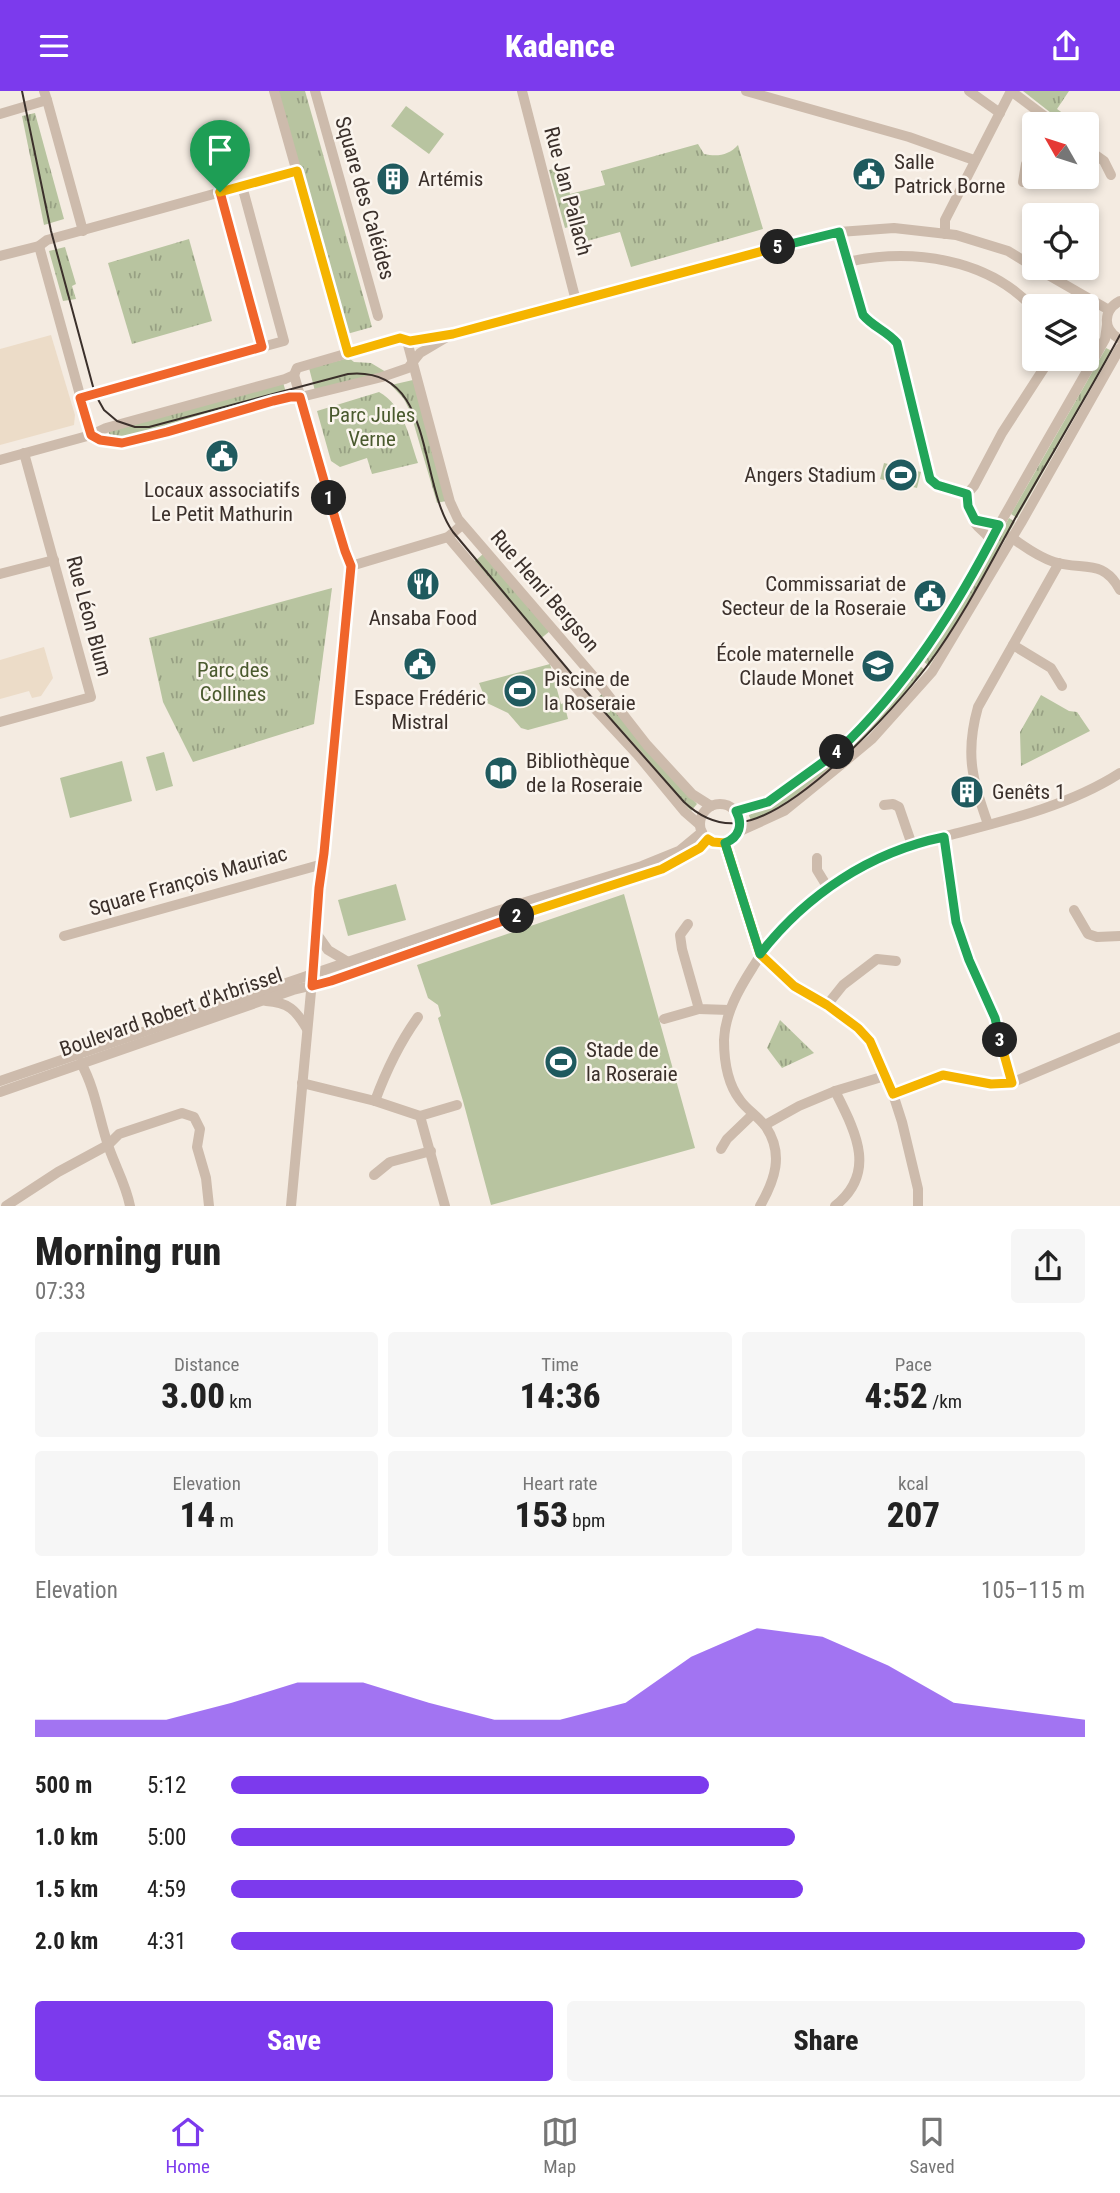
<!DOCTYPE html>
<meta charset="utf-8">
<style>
:root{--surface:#fff;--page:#f6f6f6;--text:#222;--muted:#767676;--line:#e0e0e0;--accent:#7c3aed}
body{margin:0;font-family:"Roboto Condensed",sans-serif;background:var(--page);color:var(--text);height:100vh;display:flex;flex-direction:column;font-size:26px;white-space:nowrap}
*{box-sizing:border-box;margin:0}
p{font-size:23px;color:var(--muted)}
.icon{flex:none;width:38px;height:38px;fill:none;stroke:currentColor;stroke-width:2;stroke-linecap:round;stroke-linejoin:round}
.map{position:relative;height:1115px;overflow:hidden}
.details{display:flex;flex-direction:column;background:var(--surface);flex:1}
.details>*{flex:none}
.needle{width:46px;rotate:309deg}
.fabs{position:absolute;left:1022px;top:21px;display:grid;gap:14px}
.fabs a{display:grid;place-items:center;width:77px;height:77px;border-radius:7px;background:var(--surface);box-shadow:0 4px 10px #0003;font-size:35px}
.pin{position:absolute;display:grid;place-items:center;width:60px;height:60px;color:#fff;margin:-72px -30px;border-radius:50% 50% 50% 0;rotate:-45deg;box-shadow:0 0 7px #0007}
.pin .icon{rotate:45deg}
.km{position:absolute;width:35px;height:35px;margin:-18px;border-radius:50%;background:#222;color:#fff;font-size:19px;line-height:35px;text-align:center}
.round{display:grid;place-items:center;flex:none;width:74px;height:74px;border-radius:7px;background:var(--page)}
.headline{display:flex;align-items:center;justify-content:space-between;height:119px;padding:0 35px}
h1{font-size:38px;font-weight:800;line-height:52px}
.figures{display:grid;grid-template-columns:repeat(3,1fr);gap:10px;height:119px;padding:7px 35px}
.figures div{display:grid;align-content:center;border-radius:7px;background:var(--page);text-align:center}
.figures b{font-size:35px;font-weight:800}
.figures small{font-size:19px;font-weight:400}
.figures p{font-size:19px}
.chart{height:196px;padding:14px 35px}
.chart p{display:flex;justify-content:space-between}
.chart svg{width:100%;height:126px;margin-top:7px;fill:var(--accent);opacity:.7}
.action{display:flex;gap:14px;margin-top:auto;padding:14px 35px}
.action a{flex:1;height:80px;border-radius:7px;background:var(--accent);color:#fff;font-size:28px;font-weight:800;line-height:80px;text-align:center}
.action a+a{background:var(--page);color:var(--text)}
ul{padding:0 35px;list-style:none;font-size:23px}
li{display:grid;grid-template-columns:112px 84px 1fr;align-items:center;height:52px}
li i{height:18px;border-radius:9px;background:var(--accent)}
header{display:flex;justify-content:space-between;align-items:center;height:91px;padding:0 35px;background:var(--accent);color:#fff;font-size:32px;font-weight:800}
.dock{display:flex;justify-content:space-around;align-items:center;height:98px;border-top:2px solid var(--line);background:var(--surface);font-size:19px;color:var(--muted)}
.dock a{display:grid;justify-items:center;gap:4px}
.dock .current{color:var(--accent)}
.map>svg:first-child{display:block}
.grass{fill:url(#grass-tufts)}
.pitch{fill:#b8c4a0}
.plaza{fill:#ecdcc8}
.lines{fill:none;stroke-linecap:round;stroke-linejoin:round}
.minor{stroke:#cdbbac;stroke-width:10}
.tram{stroke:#3b302b;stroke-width:2}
.split-1-casing{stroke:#fff;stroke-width:14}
.split-2-casing{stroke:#fff;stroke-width:14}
.split-3-casing{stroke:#fff;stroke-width:14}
.split-4-casing{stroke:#fff;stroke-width:14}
.split-5-casing{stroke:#fff;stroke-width:14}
.split-6-casing{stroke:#fff;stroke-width:14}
.split-1{stroke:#f0652b;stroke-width:9}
.split-2{stroke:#f0652b;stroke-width:9}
.split-3{stroke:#f5b400;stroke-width:9}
.split-4{stroke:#22a559;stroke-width:9}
.split-5{stroke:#22a559;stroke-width:9}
.split-6{stroke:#f5b400;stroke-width:9}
.labels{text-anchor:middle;stroke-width:5;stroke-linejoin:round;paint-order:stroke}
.poi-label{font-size:21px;fill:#3b302b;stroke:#fbf5ee;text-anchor:start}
.street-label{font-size:21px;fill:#3b302b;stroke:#fbf5ee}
.park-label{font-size:21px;fill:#4a5a2e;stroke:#fbf5ee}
</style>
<header><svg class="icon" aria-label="menu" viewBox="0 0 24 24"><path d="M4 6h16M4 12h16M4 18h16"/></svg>Kadence<svg class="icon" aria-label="share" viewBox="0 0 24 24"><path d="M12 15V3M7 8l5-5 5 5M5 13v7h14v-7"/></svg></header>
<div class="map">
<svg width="1120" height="1115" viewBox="0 0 1120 1115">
<defs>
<pattern id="grass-tufts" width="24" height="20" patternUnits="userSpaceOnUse" patternTransform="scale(1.75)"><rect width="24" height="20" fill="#b8c4a0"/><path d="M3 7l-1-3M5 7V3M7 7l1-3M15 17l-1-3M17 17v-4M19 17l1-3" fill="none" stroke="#97a083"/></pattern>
</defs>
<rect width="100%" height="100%" fill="#f4ebe1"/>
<g class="grass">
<path d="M278 0H305L372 236 347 243Z"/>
<path d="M1023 0H1069L1057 18 1064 23 1060 29Z"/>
<path d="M35 22 64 128 44 134 22 25Z"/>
<path d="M698 53 704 63C718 66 729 64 738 54L763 138 631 176 620 141 587 150 582 132 565 137 549 79 558 77 560 83H563L570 103 605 94 601 80Z"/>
<path d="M189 148 212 230 132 253 108 172Z"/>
<path d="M65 156 76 193 72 195 76 208 63 210 49 160Z"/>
<path d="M1106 257 1112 260 1017 427 1011 423Z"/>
<path d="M349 267 354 271 371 272 386 281 315 300 309 277Z"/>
<path d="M413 289 446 410 437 412 410 320 404 308 391 294Z"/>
<path d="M283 291 286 302 133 345 111 348 108 339Z"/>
<path d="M379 301C404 315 409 346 418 372L372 383 367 367 340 376 331 370 317 320Z"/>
<path d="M1009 427 1015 431 947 547 929 575 923 570 953 526Z"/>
<path d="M483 463 550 540 539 549 474 471Z"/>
<path d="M332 497 314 633 193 671 163 611 149 547Z"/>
<path d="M920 575 925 579C879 636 818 700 751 730L749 724 771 713 893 608Z"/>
<path d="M603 602 697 713 691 720 593 611Z"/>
<path d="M1041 604 1069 620 1077 621 1090 640 1021 675 1020 641Z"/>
<path d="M780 929 814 962 782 977 767 957Z"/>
</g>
<g class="pitch">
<path d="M406 15 444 43 429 63 391 35Z"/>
<path d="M884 372 921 381 917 397 880 388Z"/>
<path d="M550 573 561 613 564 612 568 628 528 639 521 637 508 622 487 612 479 592Z"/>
<path d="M164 661 173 695 156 700 146 666Z"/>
<path d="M122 670 132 710 70 727 60 687Z"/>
<path d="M396 793 406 829 348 845 338 809Z"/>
<path d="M624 803 695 1057 491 1114 463 1010 438 927 441 925 438 914 428 907 417 874Z"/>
</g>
<g class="plaza">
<path d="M51 244 75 324 74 334 0 354V258Z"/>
<path d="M44 556 53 587 41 605 32 607 29 600 0 608V569Z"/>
</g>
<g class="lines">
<g class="minor">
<path d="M274 0 348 262"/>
<path d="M315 0 378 225"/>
<path d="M522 0 576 210"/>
<path d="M746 0 909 46 974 69"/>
<path d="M969 0 1000 22"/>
<path d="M1011 0 1055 33"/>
<path d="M47 9 83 140"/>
<path d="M0 23 47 9 44 0"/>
<path d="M1087 58 1104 70 1111 84"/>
<path d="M1023 91 1026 73 1034 64"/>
<path d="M220 101 262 256 284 250 242 95"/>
<path d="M839 141 863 224C872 235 887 240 897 252L930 388 937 394 967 403C968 413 970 423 975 432 980 439 987 442 991 450"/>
<path d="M945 143V129L1011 0"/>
<path d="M39 155 91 344"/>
<path d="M0 165 39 155 47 149 297 80"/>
<path d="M847 171C912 157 988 167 1034 218"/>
<path d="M1036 177 1109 219"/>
<path d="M1120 210C1103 219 1102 239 1120 248"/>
<path d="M407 250 450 411 458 428 594 586 647 654 692 703 711 715"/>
<path d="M80 307 262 256"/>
<path d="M91 344 100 349 122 352 167 341 273 309 290 306H301L382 286 408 277 420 262 447 246"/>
<path d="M0 369 91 344 106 337 285 288 294 284 297 277 400 247 409 250 453 243 839 141 894 137 956 144 1008 160 1034 176"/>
<path d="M967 403 974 395 1002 342 1046 274V268"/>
<path d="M448 446 585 607 637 663 685 721 700 734"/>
<path d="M1011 446C1023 455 1039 466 1054 471 1083 480 1103 467 1120 499"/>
<path d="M351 475 448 446 462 434"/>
<path d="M0 483 54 469"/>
<path d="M1013 554 1051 577 1062 595"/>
<path d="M0 631 91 606 24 362"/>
<circle cx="720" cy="733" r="20"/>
<path d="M884 714 893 713 899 716 912 754"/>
<path d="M736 720C766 715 787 699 810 681 906 610 952 516 1010 415 1041 359 1074 304 1105 248L1107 234"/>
<path d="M988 733C972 689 965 662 978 616L1059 472"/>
<path d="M738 741 784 720 843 672 872 648 932 581 1021 432 1120 257"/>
<path d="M944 746 948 789 956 831 969 869 995 927 1011 992"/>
<path d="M725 752 760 863 794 895 841 923 870 950 893 1003 902 1031 918 1098V1115"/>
<path d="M817 767V779L828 797"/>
<path d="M1074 819 1088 843 1097 846 1120 845"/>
<path d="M688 833 680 844 682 858 699 918 729 919"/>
<path d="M316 842 328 859 348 871"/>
<path d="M64 845 323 773"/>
<path d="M266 910C288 911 296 919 307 938"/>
<path d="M827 914 843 894 877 868 896 870"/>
<path d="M664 928 699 918"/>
<path d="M81 972C96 999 99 1029 109 1057 116 1077 126 1094 130 1115"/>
<path d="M0 990 497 820 642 775 679 760 702 741"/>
<path d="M302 992 375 1010 420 1025 445 1115"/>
<path d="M0 1001 293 899 331 890 500 831 662 778 700 757 708 748"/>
<path d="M893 1003 943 984 991 993 1011 992 1120 946"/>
<path d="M375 1010C386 980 400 951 418 926"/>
<path d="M420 1025 457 1014"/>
<path d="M765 1034 799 1015 835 1000 885 985"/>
<path d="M721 1058 727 1048 752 1024"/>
<path d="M374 1084 390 1071 431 1060"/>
<path d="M6 1115 58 1081 108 1054 119 1043 182 1022 194 1026 200 1038 197 1056 206 1087 209 1115"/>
<path d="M291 1115C310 901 330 688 351 475L345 460 294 284"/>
<path d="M760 1115C775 1089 784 1063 766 1036 759 1026 747 1019 740 1009 727 992 724 970 724 949 725 922 739 898 753 876 782 828 833 786 885 764 904 755 925 751 946 745 1004 730 1069 715 1120 682"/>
<path d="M835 1115C878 1081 855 1040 835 1000"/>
</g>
<path class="tram" d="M22 0 51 140 95 303 104 319 117 330 135 336H149L348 283C436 274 417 391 453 441L586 600 684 711C699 725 716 734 737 732 795 727 893 620 927 575 962 528 989 475 1017 424 1051 364 1087 305 1120 244"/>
</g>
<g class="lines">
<defs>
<path id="split-1" d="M220 101 262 256 80 307 91 344 100 349 122 352 167 341 273 310 290 306H300L329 407"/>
<path id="split-2" d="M329 407 345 460 351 475 324 762 319 797 312 895 331 890 517 825"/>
<path id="split-3" d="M517 825 662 778 700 757 708 748 713 751 725 752 760 863 794 895 827 914 858 937 870 950 893 1003 943 984 991 993 1012 992 1000 949"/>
<path id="split-4" d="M837 661 768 711 736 720C743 733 740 746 725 752L760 863C806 804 870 761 944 746L956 831 969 869 995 927 1000 949"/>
<path id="split-5" d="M778 156 839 141 863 224C873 236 887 240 897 252L930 388 937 394 967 403 968 415 975 429 999 434C956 518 906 596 837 661"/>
<path id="split-6" d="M220 101 297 80 348 262 400 247 410 250 453 243 778 156"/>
</defs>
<use href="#split-1" class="split-1-casing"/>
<use href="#split-2" class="split-2-casing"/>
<use href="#split-3" class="split-3-casing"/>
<use href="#split-4" class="split-4-casing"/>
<use href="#split-5" class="split-5-casing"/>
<use href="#split-6" class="split-6-casing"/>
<use href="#split-1" class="split-1"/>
<use href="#split-2" class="split-2"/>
<use href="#split-3" class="split-3"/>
<use href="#split-4" class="split-4"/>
<use href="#split-5" class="split-5"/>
<use href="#split-6" class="split-6"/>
</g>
<defs>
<symbol id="civic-disc" viewBox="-11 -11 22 22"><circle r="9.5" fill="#1f5a5e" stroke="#fbf5ee"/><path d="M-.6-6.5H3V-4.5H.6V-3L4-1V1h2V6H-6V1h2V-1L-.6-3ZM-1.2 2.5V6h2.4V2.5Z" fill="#fff"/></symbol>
<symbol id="building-disc" viewBox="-11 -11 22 22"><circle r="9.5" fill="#1f5a5e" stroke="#fbf5ee"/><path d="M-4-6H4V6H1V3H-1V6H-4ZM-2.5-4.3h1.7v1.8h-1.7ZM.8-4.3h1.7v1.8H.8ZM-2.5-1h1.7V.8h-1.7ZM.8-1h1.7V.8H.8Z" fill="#fff"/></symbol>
<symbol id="stadium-disc" viewBox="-11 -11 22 22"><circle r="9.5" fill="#1f5a5e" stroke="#fbf5ee"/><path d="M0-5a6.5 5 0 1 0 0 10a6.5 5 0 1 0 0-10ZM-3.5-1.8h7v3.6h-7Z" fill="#fff"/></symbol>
<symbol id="restaurant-disc" viewBox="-11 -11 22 22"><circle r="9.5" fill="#1f5a5e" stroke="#fbf5ee"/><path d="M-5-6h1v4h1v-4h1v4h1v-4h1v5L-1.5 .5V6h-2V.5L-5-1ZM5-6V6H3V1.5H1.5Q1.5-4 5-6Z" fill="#fff"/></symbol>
<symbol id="school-disc" viewBox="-11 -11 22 22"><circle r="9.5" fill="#1f5a5e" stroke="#fbf5ee"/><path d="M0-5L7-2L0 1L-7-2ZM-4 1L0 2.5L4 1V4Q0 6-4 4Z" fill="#fff"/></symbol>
<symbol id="library-disc" viewBox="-11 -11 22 22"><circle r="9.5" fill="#1f5a5e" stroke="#fbf5ee"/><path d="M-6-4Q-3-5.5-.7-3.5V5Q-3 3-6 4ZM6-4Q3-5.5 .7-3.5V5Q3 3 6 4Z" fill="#fff"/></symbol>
</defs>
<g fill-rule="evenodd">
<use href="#civic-disc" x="850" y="64" width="38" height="38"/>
<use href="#building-disc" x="374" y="69" width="38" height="38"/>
<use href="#civic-disc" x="203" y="346" width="38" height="38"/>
<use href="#stadium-disc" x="882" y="365" width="38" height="38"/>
<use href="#restaurant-disc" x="404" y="474" width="38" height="38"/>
<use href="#civic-disc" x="911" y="486" width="38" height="38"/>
<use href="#civic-disc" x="401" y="554" width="38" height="38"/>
<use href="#school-disc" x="859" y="556" width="38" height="38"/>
<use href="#stadium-disc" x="501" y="581" width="38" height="38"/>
<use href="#library-disc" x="482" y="663" width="38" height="38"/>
<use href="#building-disc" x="948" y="682" width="38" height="38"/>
<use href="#stadium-disc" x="542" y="952" width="38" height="38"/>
</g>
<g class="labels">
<g class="poi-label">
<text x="894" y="78">Salle<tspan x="894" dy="24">Patrick Borne</tspan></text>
<text x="418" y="95">Artémis</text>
<text x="876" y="391" text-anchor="end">Angers Stadium</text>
<text x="222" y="406" text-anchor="middle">Locaux associatifs<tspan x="222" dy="24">Le Petit Mathurin</tspan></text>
<text x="906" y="500" text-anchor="end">Commissariat de<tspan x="906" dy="24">Secteur de la Roseraie</tspan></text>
<text x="423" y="534" text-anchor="middle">Ansaba Food</text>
<text x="854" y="570" text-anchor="end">École maternelle<tspan x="854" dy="24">Claude Monet</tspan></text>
<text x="544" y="595">Piscine de<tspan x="544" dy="24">la Roseraie</tspan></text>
<text x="420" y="614" text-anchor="middle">Espace Frédéric<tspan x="420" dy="24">Mistral</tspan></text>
<text x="526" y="677">Bibliothèque<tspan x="526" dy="24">de la Roseraie</tspan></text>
<text x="992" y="708">Genêts 1</text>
<text x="586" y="966">Stade de<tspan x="586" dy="24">la Roseraie</tspan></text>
</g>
<g class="street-label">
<text transform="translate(568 100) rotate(75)" y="7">Rue Jan Pallach</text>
<text transform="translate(365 107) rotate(74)" y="7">Square des Caléides</text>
<text transform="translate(545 500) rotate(49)" y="7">Rue Henri Bergson</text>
<text transform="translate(89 525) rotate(75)" y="7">Rue Léon Blum</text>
<text transform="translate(188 790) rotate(-16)" y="7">Square François Mauriac</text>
<text transform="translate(171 921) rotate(-19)" y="7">Boulevard Robert d'Arbrissel</text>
</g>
<g class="park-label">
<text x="372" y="331">Parc Jules<tspan x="372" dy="24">Verne</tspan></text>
<text x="233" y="586">Parc des<tspan x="233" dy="24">Collines</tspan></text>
</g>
</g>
</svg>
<div class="fabs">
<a><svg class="needle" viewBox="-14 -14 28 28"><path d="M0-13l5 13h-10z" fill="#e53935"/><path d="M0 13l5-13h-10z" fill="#767676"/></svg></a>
<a><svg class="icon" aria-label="locate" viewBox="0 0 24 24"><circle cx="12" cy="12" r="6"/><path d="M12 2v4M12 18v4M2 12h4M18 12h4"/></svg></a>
<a><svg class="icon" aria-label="layers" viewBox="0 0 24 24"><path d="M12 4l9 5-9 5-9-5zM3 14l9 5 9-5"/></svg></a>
</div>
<div class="pin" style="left:220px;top:101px;background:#1e9e55"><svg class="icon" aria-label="arrive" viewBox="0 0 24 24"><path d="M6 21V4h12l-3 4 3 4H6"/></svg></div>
<b class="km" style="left:329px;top:407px">1</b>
<b class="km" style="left:517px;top:825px">2</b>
<b class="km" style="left:1000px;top:949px">3</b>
<b class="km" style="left:837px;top:661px">4</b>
<b class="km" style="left:778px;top:156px">5</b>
</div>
<section class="details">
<div class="headline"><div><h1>Morning run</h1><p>07:33</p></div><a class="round"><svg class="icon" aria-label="share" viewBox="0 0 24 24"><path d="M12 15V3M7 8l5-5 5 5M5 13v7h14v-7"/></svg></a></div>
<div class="figures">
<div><p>Distance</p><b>3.00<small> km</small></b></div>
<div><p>Time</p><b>14:36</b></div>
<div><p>Pace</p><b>4:52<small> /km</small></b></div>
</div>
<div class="figures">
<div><p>Elevation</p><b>14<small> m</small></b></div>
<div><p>Heart rate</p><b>153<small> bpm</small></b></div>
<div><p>kcal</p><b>207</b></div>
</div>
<div class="chart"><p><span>Elevation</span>105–115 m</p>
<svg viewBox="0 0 160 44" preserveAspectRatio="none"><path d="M0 44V38L10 38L20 38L30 32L40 25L50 25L60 32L70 38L80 38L90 32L100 16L110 6L120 9L130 19L140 32L150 35L160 38V44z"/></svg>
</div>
<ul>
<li><b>500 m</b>5:12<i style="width:56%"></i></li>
<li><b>1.0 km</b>5:00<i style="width:66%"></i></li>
<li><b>1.5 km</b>4:59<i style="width:67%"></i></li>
<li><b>2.0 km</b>4:31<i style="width:100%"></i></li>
</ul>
<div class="action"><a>Save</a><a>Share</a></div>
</section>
<nav class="dock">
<a class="current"><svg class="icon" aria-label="home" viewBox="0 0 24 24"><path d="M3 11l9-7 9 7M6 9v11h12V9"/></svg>Home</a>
<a><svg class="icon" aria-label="map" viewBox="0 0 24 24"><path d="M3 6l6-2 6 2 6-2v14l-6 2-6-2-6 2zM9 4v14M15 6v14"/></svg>Map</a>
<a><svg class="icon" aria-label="saved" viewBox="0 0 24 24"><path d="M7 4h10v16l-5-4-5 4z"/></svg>Saved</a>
</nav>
